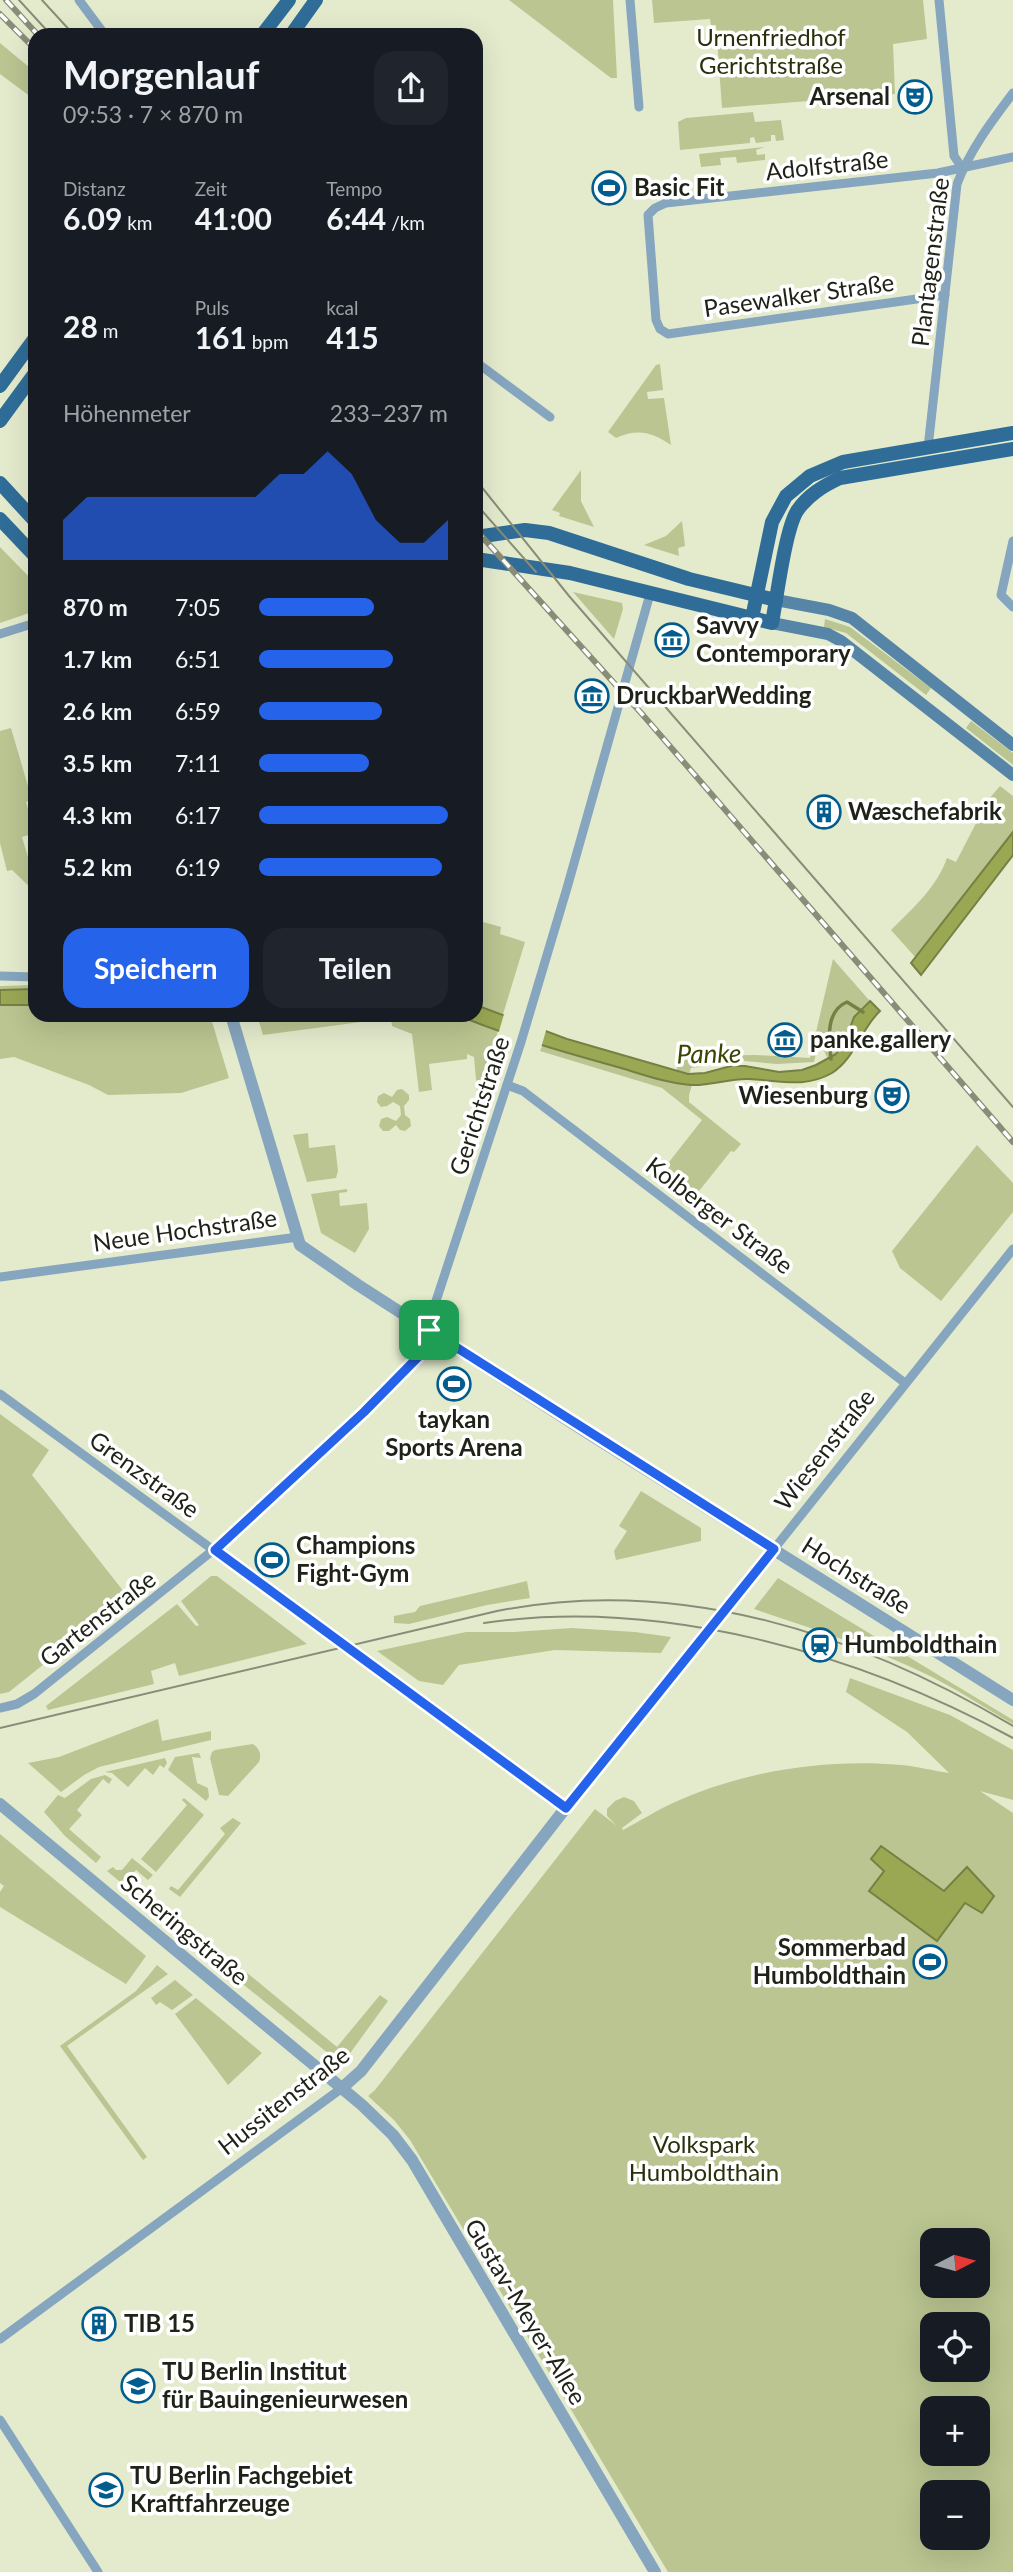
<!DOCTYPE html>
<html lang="de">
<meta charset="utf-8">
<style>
:root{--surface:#171b24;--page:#20242c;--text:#f1f3f6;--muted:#9ea1a6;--accent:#2563eb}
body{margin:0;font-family:Lato,sans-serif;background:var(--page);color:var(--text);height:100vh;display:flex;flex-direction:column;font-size:26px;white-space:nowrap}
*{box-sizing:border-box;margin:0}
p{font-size:23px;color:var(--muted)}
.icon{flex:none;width:38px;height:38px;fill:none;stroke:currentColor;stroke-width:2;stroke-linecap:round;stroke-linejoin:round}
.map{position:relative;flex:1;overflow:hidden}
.side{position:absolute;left:28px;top:28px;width:455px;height:994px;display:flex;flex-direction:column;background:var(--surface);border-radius:21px;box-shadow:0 7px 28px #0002}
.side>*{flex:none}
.needle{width:46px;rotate:84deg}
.controls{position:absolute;left:920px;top:2228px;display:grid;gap:14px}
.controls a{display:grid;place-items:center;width:70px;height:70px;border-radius:14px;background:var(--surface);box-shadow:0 7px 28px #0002;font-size:35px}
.pin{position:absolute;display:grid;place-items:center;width:60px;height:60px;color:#fff;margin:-30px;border-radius:14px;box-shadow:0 4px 10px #0006}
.round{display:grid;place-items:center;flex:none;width:74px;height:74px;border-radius:21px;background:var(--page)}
.overview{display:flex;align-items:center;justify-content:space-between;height:119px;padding:0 35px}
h1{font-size:38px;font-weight:700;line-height:52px}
.metrics{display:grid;grid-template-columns:repeat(3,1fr);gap:10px;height:119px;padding:7px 35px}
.metrics div{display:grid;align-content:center}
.metrics b{font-size:30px;font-weight:700}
.metrics small{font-size:19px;font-weight:400}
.metrics p{font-size:19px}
.chart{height:196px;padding:14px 35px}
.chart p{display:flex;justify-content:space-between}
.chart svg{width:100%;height:126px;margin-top:7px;fill:var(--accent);opacity:.7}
.button{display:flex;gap:14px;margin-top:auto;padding:14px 35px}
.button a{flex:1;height:80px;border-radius:21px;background:var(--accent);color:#fff;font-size:28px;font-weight:700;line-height:80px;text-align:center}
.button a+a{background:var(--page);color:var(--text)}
ul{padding:0 35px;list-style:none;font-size:23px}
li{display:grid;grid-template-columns:112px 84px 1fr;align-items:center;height:52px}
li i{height:18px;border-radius:9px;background:var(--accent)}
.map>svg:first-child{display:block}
.green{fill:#bac591;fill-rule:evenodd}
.water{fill:#9aa854;stroke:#758042;stroke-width:2}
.pier{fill:#e4ebcd}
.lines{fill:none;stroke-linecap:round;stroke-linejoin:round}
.stream{stroke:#758042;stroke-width:3.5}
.minor{stroke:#86a5be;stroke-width:9}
.tertiary{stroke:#86a5be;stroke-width:12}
.secondary{stroke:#5685a8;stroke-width:12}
.primary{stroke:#2f6d98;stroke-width:14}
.tram{stroke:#888d78;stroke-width:2}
.rail-casing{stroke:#888d78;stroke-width:6}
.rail{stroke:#fff;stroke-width:3.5;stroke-dasharray:10;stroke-linecap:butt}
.route-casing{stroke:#fff;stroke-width:14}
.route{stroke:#2563eb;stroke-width:9}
.labels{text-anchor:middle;stroke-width:7;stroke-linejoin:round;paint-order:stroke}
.park-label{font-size:24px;fill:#2b300c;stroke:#fff}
.poi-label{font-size:24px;font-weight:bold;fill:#1f2217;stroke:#fff;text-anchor:start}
.street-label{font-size:24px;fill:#1f2217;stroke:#fff}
.water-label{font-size:26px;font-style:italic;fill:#3b4400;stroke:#fff}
</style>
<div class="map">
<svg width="1013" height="2572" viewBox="0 0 1013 2572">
<rect width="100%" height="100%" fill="#e4ebcd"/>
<g class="green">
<path d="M509 0H613L617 78H611Z"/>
<path d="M652 0H923L927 39 893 44 895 94 722 108 716 25H711L710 19 654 23Z"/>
<path d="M0 43 35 72V100L0 74Z"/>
<path d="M753 112 755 122 781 120 784 140 776 141 775 135H771V141L756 143 754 137 750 138V143L680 150 678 122 686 118Z"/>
<path d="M765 147 756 150 757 155 765 154V160L737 163 736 157 720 158 721 165 701 167 699 154Z"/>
<path d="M660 364 663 390 647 392 648 399 664 398 671 445C650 431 637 429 616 438L608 432 656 365Z"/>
<path d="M581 470V501L594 527 559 516 560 513 552 510Z"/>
<path d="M682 521 685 546 678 548 679 556 644 545 666 536Z"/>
<path d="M0 547 35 583V611L0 623Z"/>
<path d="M573 592 622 603 623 609 614 639Z"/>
<path d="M825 619 850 627 931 688 926 695 846 633 824 627Z"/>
<path d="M971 721 1013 753V765L966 728Z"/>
<path d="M11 728 32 800 26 802 35 833 22 837 35 881V892L12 870 7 871 0 843V731Z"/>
<path d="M1000 786 1013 796V855L923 972 916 958 891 930C913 908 937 887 947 858L956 862 988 800Z"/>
<path d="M476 920 501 927 500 934 525 942 480 1090 477 1091 474 1057 467 1054V1059L429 1064 432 1090 419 1092 412 1034 392 1026 391 1018 263 1035 257 1015H476Z"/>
<path d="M833 959 869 1000C866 1004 858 1010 855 1016 846 1033 844 1048 828 1059L819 1041 814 1062 777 1064 744 1061 691 1068 686 1084 692 1085 689 1095V1102L741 1144 734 1152 731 1151 695 1196 662 1171 702 1120 662 1088 540 1051 542 1046 681 1084 683 1078 675 1077 680 1054 691 1056 756 1055 810 1058Z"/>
<path d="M35 985V1015H210L229 1078 181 1093 108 1095 89 1085 14 1057 0 1059V986Z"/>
<path d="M402 1089 409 1095V1100L404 1106 405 1115 410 1119 411 1126 405 1131 400 1130 396 1125 389 1131H383L379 1126 381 1119 387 1117 396 1121 401 1115 400 1106 393 1102 387 1106 381 1107 377 1102 378 1096 384 1093 392 1097 397 1090Z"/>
<path d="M308 1133 309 1148 335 1145 338 1171 336 1178 307 1182 293 1135Z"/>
<path d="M977 1145 1013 1183V1212L941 1301 900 1268 892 1251Z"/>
<path d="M347 1189V1192L339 1193 340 1206 367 1203 369 1229 355 1253 321 1233 311 1194Z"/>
<path d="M0 1414 49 1450 32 1475 128 1597 9 1692 0 1694Z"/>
<path d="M641 1491 701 1528V1541L616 1560 614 1551 627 1531 619 1526Z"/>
<path d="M211 1576H217L307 1644 179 1676 175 1663 151 1671 154 1684 48 1710 46 1706 177 1604 196 1626 199 1625 181 1601Z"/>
<path d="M778 1578 1013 1720V1724C985 1708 958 1690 930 1676 874 1648 813 1629 754 1609Z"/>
<path d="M527 1581 530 1598 487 1605 409 1624 394 1623V1616L415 1612 420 1606Z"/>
<path d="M572 1628 635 1632 671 1637 661 1653 555 1650 459 1665 443 1685 419 1681 377 1651 466 1632H514Z"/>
<path d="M850 1678 950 1715 1013 1750V1800L980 1791 1013 1813V2572H668L410 2140 394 2120 368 2096 375 2090 595 1809 617 1826 607 1816V1809L615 1801 624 1797 634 1801 642 1813 622 1828 623 1830C640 1821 657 1810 675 1802 744 1771 826 1758 901 1765 917 1766 933 1771 949 1773L907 1732 846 1692ZM933 2240H978V2286H933ZM933 2324H978V2370H933ZM933 2408H978V2454H933ZM933 2492H978V2538H933Z"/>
<path d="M158 1719 162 1741 211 1731V1740L99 1767 84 1775 61 1792 28 1763 59 1757Z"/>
<path d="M253 1744C259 1748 262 1754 259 1762L228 1796 219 1795 210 1758 212 1752 215 1750Z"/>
<path d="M199 1753 201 1758 192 1757 197 1783 208 1788 209 1797 206 1801 168 1770 175 1757Z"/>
<path d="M165 1758 167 1763 164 1768 160 1765 153 1775 145 1768 128 1787 112 1773 105 1772Z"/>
<path d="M105 1775 112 1779 109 1784 103 1779 77 1810 82 1815 69 1829 101 1857 96 1863 65 1836 44 1812 58 1795 65 1798 91 1779Z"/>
<path d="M184 1798 204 1815 156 1872 141 1859 187 1805 182 1800Z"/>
<path d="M233 1818 241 1823 180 1897 169 1889 171 1886 178 1890 225 1834 220 1828Z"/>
<path d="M0 1834 146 1956 126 1984 0 1907V1892L4 1886 0 1883Z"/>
<path d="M132 1858 153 1875 148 1880 136 1870 129 1878 142 1888 136 1895 107 1871 113 1867 116 1870H122Z"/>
<path d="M160 1912 246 1972 337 2047 380 1995 388 2001 343 2063H340L158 1915Z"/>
<path d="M157 1965 168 1974 67 2046 147 2157 143 2160 60 2046 136 1991Z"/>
<path d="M175 1980 193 1995 172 2010 160 2002 156 2005 151 1998Z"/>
<path d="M196 1998 262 2053 228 2085 175 2014Z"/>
</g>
<g class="water">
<path d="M1013 832V855L921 975 911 963Z"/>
<path d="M35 989V1005H0V990Z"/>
<path d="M870 1001 880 1011C860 1030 856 1057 832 1073 804 1089 778 1080 749 1079 730 1078 711 1086 691 1085 665 1083 639 1073 614 1066 560 1051 508 1036 457 1015H476V1005L567 1039 688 1074 705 1073 731 1066H745L779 1072 802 1070 816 1065 836 1054 847 1036 854 1017Z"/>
<path d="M881 1846 944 1891 967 1867 994 1896 982 1913 965 1903 937 1941 869 1891 884 1871 871 1859Z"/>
</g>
<path class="pier" d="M504 1014 547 1027 541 1048 498 1035Z"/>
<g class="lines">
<path class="stream" d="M831 1059C829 1040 825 1011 847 1002L863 1012"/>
<g class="minor">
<path d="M79 0 105 35"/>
<path d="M630 0 639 107"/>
<path d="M939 0 954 156 963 169"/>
<path d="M945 295 668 334 660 329 656 320 648 215 655 208 666 203 938 173 1013 157"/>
<path d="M476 362 550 417"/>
<path d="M928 448 957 184C970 150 991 122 1013 93"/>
<path d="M1013 541 1001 595 1013 607"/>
<path d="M0 634 35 623"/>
<path d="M0 976 35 977"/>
<path d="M507 1085 523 1091 905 1383"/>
<path d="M0 1277 298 1237"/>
<path d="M0 1394 566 1808"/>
<path d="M774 1549 1013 1249"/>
<path d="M0 1708 17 1704 34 1694 232 1535 382 1395 423 1352 435 1304 521 1042 567 888 650 594"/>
<path d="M0 2339 342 2088"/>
<path d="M0 2420 98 2572"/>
</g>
<g class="tertiary">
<path d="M231 1015 300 1245 358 1285 583 1430 1013 1700"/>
<path d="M0 1804 362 2105 393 2135 412 2160 655 2572"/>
<path d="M342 2088 361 2071 578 1792 774 1549"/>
</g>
<g class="secondary">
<path d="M776 600 829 610 852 618 1013 745"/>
<path d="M772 623 828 634 841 641 1013 775"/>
</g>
<g class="primary">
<path d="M262 35 289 0"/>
<path d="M291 35 316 0"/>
<path d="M0 386 35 338"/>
<path d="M0 421 35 373"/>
<path d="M0 483 35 521"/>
<path d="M0 519 35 556"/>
<path d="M476 537 525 530 549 533 689 579 776 600"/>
<path d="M476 559 570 573 772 623C777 597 785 531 797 511 808 495 823 486 840 478L1013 449"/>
<path d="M752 618 772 522 786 496 810 476 843 462 1013 433"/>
</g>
<g class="tram">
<path d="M19 0 51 35"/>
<path d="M42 0 74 35"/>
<path d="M476 480 569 596 1013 1107"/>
<path d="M476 504 536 572"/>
<path d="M484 1623C661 1597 857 1653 1013 1738"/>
<path d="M0 1728 497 1611C679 1575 857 1633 1013 1726"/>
</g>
<defs>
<g id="rail">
<path d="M6 0 38 35"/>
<path d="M0 14 35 49"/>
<path d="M476 530 642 714 1013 1142"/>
</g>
</defs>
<use href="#rail" class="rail-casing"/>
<use href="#rail" class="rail"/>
</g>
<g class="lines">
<defs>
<path id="route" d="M429 1330 774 1549 566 1808 215 1550 364 1412 423 1352Z"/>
</defs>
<use href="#route" class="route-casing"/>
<use href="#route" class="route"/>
</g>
<defs>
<symbol id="theatre-ring" viewBox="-11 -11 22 22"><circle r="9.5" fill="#fff" stroke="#025d8e" stroke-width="1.5"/><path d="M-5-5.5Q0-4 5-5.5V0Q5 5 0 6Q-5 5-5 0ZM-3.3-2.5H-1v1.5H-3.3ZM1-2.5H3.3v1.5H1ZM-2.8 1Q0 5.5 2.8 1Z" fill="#025d8e"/></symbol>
<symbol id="stadium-ring" viewBox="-11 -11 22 22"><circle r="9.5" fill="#fff" stroke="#025d8e" stroke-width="1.5"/><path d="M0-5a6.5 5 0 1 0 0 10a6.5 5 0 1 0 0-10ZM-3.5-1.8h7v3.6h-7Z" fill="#025d8e"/></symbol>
<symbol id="museum-ring" viewBox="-11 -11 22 22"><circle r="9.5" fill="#fff" stroke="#025d8e" stroke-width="1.5"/><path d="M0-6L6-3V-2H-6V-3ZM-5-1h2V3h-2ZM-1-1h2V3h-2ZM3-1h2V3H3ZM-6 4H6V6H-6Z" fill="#025d8e"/></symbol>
<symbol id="building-ring" viewBox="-11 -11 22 22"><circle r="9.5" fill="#fff" stroke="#025d8e" stroke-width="1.5"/><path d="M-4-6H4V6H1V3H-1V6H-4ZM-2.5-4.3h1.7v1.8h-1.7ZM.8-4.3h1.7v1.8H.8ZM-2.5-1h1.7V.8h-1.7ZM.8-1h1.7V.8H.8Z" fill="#025d8e"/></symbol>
<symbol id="station-ring" viewBox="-11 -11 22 22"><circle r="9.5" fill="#fff" stroke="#025d8e" stroke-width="1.5"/><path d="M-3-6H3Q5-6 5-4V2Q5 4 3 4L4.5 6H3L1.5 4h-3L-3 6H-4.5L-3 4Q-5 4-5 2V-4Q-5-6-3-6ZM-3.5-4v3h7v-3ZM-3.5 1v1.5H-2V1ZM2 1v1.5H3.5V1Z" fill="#025d8e"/></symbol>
<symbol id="university-ring" viewBox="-11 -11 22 22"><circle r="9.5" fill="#fff" stroke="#025d8e" stroke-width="1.5"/><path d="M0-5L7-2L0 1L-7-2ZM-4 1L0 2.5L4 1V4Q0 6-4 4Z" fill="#025d8e"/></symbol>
</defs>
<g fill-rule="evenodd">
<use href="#theatre-ring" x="896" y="78" width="38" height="38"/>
<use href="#stadium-ring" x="590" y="169" width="38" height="38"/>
<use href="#museum-ring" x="653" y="621" width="38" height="38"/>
<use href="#museum-ring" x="573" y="677" width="38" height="38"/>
<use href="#building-ring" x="805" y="793" width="38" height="38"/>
<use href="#museum-ring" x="766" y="1021" width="38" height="38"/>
<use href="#theatre-ring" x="873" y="1077" width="38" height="38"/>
<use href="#stadium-ring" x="435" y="1365" width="38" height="38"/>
<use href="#stadium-ring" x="253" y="1541" width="38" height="38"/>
<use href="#station-ring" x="801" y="1626" width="38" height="38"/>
<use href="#stadium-ring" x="911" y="1943" width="38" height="38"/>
<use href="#building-ring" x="80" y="2305" width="38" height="38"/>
<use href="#university-ring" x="119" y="2367" width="38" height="38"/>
<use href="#university-ring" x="87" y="2471" width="38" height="38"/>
</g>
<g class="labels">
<g class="park-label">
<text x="771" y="46">Urnenfriedhof<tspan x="771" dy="28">Gerichtstraße</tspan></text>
<text x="704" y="2153">Volkspark<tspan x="704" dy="28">Humboldthain</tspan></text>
</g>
<g class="poi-label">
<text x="890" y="105" text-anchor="end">Arsenal</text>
<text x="634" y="196">Basic Fit</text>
<text x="696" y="634">Savvy<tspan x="696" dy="28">Contemporary</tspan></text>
<text x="616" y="704">DruckbarWedding</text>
<text x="848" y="820">Wæschefabrik</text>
<text x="810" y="1048">panke.gallery</text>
<text x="868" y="1104" text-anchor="end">Wiesenburg</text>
<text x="454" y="1428" text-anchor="middle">taykan<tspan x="454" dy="28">Sports Arena</tspan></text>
<text x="296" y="1554">Champions<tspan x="296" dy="28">Fight-Gym</tspan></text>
<text x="844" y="1653">Humboldthain</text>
<text x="906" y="1956" text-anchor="end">Sommerbad<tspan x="906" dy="28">Humboldthain</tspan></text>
<text x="124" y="2332">TIB 15</text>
<text x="162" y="2380">TU Berlin Institut<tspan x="162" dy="28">für Bauingenieurwesen</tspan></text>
<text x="130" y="2484">TU Berlin Fachgebiet<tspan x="130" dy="28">Kraftfahrzeuge</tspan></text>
</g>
<g class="street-label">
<text transform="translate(827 166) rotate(-6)" y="8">Adolfstraße</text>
<text transform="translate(931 262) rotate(-83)" y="8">Plantagenstraße</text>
<text transform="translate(799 296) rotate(-8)" y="8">Pasewalker Straße</text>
<text transform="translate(480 1106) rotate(-72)" y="8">Gerichtstraße</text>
<text transform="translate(719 1216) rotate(37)" y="8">Kolberger Straße</text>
<text transform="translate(185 1231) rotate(-8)" y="8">Neue Hochstraße</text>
<text transform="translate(825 1450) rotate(-52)" y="8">Wiesenstraße</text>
<text transform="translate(144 1475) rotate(36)" y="8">Grenzstraße</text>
<text transform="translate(856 1576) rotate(32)" y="8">Hochstraße</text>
<text transform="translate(98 1619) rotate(-38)" y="8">Gartenstraße</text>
<text transform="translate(184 1930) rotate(40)" y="8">Scheringstraße</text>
<text transform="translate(284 2101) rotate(-38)" y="8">Hussitenstraße</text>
<text transform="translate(525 2312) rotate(59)" y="8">Gustav-Meyer-Allee</text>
</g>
<g class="water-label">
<text transform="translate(709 1054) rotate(-1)" y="9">Panke</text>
</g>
</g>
</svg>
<div class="controls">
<a><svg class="needle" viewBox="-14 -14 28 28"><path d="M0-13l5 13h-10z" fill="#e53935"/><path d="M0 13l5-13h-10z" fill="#9ea1a6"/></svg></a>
<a><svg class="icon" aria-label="locate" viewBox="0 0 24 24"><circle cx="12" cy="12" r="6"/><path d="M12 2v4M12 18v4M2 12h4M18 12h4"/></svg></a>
<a>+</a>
<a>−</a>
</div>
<div class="pin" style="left:429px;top:1330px;background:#1e9e55"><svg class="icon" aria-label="arrive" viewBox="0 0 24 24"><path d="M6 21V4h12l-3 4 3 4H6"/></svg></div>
<section class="side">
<div class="overview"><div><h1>Morgenlauf</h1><p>09:53 · 7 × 870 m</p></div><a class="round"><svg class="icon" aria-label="share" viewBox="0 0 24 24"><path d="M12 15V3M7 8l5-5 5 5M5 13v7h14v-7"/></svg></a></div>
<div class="metrics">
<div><p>Distanz</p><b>6.09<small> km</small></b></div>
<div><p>Zeit</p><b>41:00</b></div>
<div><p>Tempo</p><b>6:44<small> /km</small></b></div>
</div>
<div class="metrics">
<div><b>28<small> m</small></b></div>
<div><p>Puls</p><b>161<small> bpm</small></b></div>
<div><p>kcal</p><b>415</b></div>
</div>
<div class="chart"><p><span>Höhenmeter</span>233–237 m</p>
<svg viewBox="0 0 160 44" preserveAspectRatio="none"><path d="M0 44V30L10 22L20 22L30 22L40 22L50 22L60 22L70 22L80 22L90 14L100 14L110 6L120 14L130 30L140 38L150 38L160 30V44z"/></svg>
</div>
<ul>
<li><b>870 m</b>7:05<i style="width:61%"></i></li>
<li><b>1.7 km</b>6:51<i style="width:71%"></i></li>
<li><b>2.6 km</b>6:59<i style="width:65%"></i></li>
<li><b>3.5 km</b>7:11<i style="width:58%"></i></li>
<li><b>4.3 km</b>6:17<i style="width:100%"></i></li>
<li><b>5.2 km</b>6:19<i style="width:97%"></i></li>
</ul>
<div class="button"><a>Speichern</a><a>Teilen</a></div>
</section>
</div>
